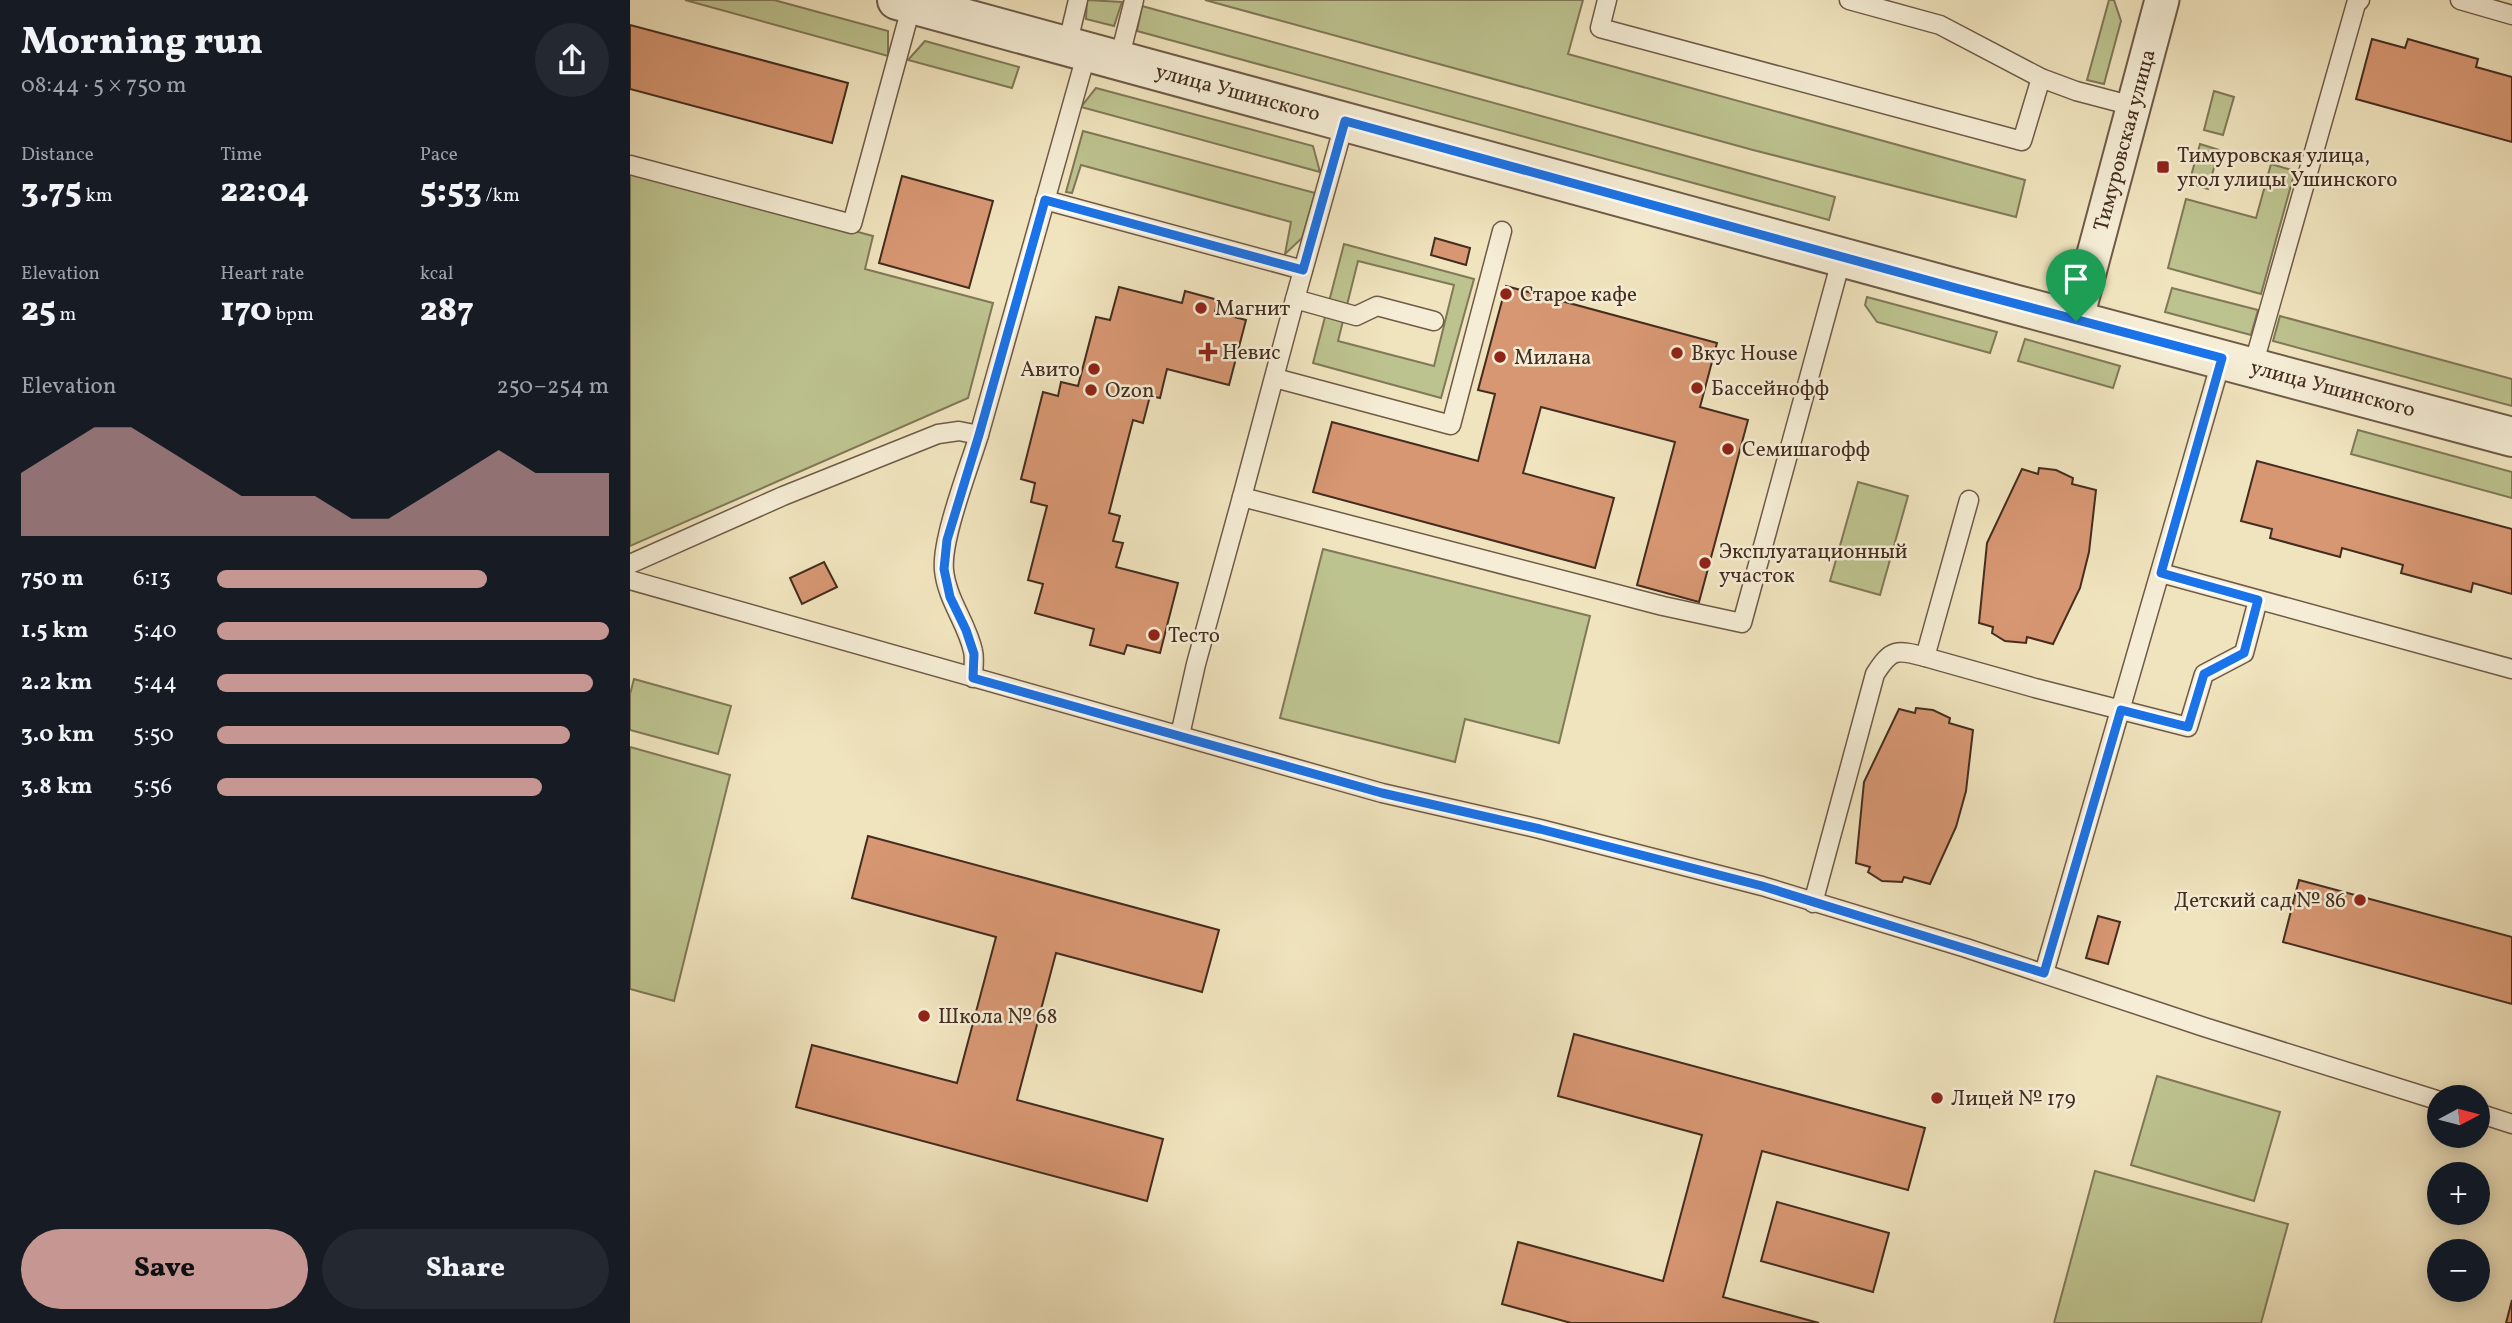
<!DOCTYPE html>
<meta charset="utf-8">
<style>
:root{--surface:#171b24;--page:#242831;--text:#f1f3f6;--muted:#9ea1a6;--accent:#c59692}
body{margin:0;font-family:Vollkorn,serif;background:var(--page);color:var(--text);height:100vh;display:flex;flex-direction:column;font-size:26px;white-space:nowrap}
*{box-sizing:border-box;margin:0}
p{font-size:23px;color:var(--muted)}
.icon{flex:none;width:38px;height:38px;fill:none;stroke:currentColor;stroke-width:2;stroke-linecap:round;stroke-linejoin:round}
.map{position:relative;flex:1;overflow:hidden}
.side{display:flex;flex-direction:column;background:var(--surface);width:630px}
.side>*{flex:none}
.needle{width:46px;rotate:83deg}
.tools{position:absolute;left:1797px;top:1085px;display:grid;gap:14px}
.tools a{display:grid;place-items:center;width:63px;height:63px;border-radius:50%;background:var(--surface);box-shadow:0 4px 18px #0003;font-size:35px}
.pin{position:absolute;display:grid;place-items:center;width:60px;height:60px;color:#fff;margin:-72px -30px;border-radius:50% 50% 50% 0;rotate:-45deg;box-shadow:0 0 7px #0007}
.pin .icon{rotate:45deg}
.round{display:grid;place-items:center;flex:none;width:74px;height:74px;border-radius:37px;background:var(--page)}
.summary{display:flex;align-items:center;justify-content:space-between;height:119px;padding:0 21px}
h1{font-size:38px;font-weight:800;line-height:52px}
.figures{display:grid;grid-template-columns:repeat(3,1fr);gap:10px;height:119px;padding:7px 21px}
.figures div{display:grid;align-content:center}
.figures b{font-size:35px;font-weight:800}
.figures small{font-size:19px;font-weight:400}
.figures p{font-size:19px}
.chart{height:196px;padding:14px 21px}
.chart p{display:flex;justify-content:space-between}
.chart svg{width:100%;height:126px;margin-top:7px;fill:var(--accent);opacity:.7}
.primary-button{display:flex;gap:14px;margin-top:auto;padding:14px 21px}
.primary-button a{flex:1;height:80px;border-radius:42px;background:var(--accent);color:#111;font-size:28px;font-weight:800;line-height:80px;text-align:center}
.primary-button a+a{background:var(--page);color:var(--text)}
ul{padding:0 21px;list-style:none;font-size:23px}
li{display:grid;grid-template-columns:112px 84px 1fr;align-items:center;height:52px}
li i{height:18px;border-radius:9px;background:var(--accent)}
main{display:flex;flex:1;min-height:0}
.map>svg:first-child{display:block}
.green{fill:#bdc38f;stroke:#807858;stroke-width:2;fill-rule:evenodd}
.building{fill:#d79772;stroke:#442c20;stroke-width:2}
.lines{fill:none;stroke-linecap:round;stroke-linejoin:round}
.service-casing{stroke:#6f5a48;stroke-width:21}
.minor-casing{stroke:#6f5a48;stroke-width:37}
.tertiary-casing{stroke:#6f5a48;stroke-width:42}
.service{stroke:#f5edd5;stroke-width:18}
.minor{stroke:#f5edd5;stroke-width:33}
.tertiary{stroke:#f5edd5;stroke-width:38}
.route-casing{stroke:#fff;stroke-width:14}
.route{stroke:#1a73e8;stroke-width:9}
.poi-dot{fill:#8f2418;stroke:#f5edd5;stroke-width:2.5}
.labels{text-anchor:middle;stroke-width:5;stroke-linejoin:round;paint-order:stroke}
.street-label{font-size:21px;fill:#442c20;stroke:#f5edd5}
.poi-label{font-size:21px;fill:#442c20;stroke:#f5edd5;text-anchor:start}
</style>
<main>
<section class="side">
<div class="summary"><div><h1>Morning run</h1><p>08:44 · 5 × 750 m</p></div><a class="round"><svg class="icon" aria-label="share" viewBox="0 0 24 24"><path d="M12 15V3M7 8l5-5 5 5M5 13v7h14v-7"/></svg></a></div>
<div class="figures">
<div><p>Distance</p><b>3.75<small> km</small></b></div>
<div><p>Time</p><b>22:04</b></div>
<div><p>Pace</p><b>5:53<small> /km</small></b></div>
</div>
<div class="figures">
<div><p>Elevation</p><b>25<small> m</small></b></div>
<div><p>Heart rate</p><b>170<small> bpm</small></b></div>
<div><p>kcal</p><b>287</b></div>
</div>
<div class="chart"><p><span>Elevation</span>250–254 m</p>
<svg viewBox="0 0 160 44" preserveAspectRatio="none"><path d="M0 44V22L10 14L20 6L30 6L40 14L50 22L60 30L70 30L80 30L90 38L100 38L110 30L120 22L130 14L140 22L150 22L160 22V44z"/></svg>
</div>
<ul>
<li><b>750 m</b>6:13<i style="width:69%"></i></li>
<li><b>1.5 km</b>5:40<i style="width:100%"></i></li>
<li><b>2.2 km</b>5:44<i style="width:96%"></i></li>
<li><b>3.0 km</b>5:50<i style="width:90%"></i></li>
<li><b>3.8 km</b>5:56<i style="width:83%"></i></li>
</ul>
<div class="primary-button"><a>Save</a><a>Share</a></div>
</section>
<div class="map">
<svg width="1882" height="1323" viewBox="0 0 1882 1323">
<rect width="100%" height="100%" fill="#f0e4be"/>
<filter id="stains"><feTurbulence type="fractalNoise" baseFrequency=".00286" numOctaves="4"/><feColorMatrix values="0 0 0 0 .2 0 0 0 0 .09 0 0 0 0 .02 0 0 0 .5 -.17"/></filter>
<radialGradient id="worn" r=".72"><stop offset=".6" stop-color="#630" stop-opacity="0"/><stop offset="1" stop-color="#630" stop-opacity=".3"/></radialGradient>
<g class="green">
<path d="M55 0H144L258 31V56Z"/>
<path d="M457 0 492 2 484 26 456 19Z"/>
<path d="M575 0H953L938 54 1395 180 1386 217 1123 150Z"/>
<path d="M1479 0H1484L1491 21 1474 84 1457 80Z"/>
<path d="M512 6 1205 197 1199 220 507 31Z"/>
<path d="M295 41 389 67 382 88 278 60Z"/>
<path d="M466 88 683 146 690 172 451 107Z"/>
<path d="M1584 91 1604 97 1593 135 1574 130Z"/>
<path d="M453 131 685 193 672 238 655 254 661 222 451 165 442 193 436 192Z"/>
<path d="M1570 144 1589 150 1578 189 1559 183Z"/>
<path d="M1641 164 1665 171 1631 294 1538 268 1556 199 1626 218Z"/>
<path d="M0 171 243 236 235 269 363 303 338 398 0 546Z"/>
<path d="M714 244 844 279 811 398 683 363ZM728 261 824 285 804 366 708 341Z"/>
<path d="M1542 288 1628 310 1621 335 1535 312Z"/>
<path d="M1237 297 1367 332 1360 353 1247 322 1235 305Z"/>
<path d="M1650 316 1882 379V406L1643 341Z"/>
<path d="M1395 339 1490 366 1483 388 1388 361Z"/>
<path d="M1728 430 1882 472V498L1721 454Z"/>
<path d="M1228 482 1278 496 1250 595 1200 581Z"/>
<path d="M693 549 960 616 929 743 835 719 825 762 650 718Z"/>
<path d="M4 679 101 706 88 754 0 730V694Z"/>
<path d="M0 747 100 775 44 1001 0 989Z"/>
<path d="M1527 1076 1650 1112 1624 1201 1501 1165Z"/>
<path d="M1465 1171 1658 1224 1631 1323H1424Z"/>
</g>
<g class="building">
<path d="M0 25 218 83 202 143 0 89Z"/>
<path d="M1742 39 1775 48 1778 39 1848 59 1846 67 1882 77V142L1726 99Z"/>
<path d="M272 176 363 201 339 288 249 263Z"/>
<path d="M805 238 840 248 836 265 801 255Z"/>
<path d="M876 286 1087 343 1070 407 1118 420 1069 602 1007 585 1045 442 911 407 893 473 984 498 965 568 683 492 702 422 848 461 865 394 848 390Z"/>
<path d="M489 287 552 303 555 291 588 300 585 312 616 320 599 385 537 369 530 398 520 396 513 423 503 420 479 513 490 516 483 541 493 543 486 567 548 583 530 653 497 645 494 654 460 645 464 629 405 613 413 584 398 580 417 506 401 502 405 483 391 479 413 392 428 396 431 382 448 386 466 317 480 320Z"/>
<path d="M1627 461 1882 529V594L1843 583 1841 592 1771 573 1773 565 1712 548 1710 557 1640 538 1642 529 1611 521Z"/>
<path d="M1409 468 1426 470 1443 478 1442 484 1466 490 1459 552 1450 588 1423 644 1397 637 1396 643 1375 641 1362 633 1363 627 1349 623 1357 543 1392 469 1408 474Z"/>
<path d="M194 562 207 587 172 604 160 578Z"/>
<path d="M1286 708 1303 710 1320 718 1319 723 1343 730 1336 791 1326 827 1300 884 1274 877 1272 882 1252 881 1238 872 1240 867 1226 863 1234 782 1269 709 1285 713Z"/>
<path d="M238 836 589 930 572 992 426 953 387 1100 533 1139 517 1201 166 1107 182 1045 327 1083 366 937 222 898Z"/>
<path d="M1669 880 1882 937V1004L1653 942Z"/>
<path d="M1468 916 1490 922 1478 964 1456 958Z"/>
<path d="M944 1034 1295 1128 1278 1190 1132 1151 1093 1297 1189 1323H941L872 1304 888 1242 1033 1281 1072 1135 928 1096Z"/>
<path d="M1147 1202 1259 1233 1243 1292 1131 1261Z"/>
<path d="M1882 1300V1323H1876Z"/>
</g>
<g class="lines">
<defs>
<g id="service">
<path d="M977 0 970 28 1392 141 1411 78"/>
<path d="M1219 0 1310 25 1411 78 1446 91 1503 106"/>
<path d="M1830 0 1882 15"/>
<path d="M437 46 448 0"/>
<path d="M489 60 504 0"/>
<path d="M715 121 665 299 612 497 1033 606 1112 623 1212 257"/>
<path d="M0 165 222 224 282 4"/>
<path d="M415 200 673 270"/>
<path d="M665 299 726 316 747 306 804 321"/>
<path d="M1623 366 1726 4 1730 0"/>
<path d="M645 378 821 425 872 231"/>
<path d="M0 564 153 496 308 434 329 431 349 435 457 52"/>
<path d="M1531 573 1882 669"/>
<path d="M0 580 752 793 910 829 1132 886 1336 948 1574 1027 1810 1101"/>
<path d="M1295 657 1405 688 1558 727 1574 674 1614 653 1628 600"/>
<path d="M343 678C343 669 345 659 343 651 337 623 317 600 314 570 311 539 339 468 349 435"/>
<path d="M550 735 566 664 612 497"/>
<path d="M1183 903 1245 674C1261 649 1266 649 1295 657L1339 500"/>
<path d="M1414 973 1592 358"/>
<path d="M1848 1113 1882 1124"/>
</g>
<path id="minor" d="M1446 321 1532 0"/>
<path id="tertiary" d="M267 0 1387 305 1882 437"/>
</defs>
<use href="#service" class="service-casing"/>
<use href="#minor" class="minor-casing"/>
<use href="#tertiary" class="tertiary-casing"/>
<use href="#service" class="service"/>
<use href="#minor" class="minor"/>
<use href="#tertiary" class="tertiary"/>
</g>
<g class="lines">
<defs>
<path id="route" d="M715 121 1326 288 1592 358 1531 573 1628 600 1614 653 1574 674 1558 727 1491 710 1414 973 1132 886 910 829 752 793 343 678 344 654 336 630 320 597 314 569 317 540 349 435 415 200 673 270Z"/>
</defs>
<use href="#route" class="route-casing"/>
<use href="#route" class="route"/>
</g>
<g class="poi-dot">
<rect x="1526" y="160" width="14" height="14" rx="3.5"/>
<circle cx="876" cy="294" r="7"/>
<circle cx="571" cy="308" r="7"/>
<path d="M574.5 341.5h7v7h7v7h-7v7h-7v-7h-7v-7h7z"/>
<circle cx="1047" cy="353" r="7"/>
<circle cx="870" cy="357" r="7"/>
<circle cx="464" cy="369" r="7"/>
<circle cx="1067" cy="388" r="7"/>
<circle cx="461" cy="390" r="7"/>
<circle cx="1098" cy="449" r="7"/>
<circle cx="1075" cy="563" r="7"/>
<circle cx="524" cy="635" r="7"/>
<circle cx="1730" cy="900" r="7"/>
<circle cx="294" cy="1016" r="7"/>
<circle cx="1307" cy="1098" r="7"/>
</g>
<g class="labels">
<g class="street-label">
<text transform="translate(608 92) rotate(15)" y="7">улица Ушинского</text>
<text transform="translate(1494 140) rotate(-75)" y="7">Тимуровская улица</text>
<text transform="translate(1703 388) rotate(15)" y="7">улица Ушинского</text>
</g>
<g class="poi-label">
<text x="1547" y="162">Тимуровская улица,<tspan x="1547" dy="24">угол улицы Ушинского</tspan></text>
<text x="890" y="301">Старое кафе</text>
<text x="585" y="315">Магнит</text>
<text x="592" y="359">Невис</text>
<text x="1061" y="360">Вкус House</text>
<text x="884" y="364">Милана</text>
<text x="450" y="376" text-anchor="end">Авито</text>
<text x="1081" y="395">Бассейнофф</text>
<text x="475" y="397">Ozon</text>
<text x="1112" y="456">Семишагофф</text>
<text x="1089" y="558">Эксплуатационный<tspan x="1089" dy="24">участок</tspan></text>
<text x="538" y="642">Тесто</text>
<text x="1716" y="907" text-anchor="end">Детский сад № 86</text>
<text x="308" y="1023">Школа № 68</text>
<text x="1321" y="1105">Лицей № 179</text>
</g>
</g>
<rect width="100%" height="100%" filter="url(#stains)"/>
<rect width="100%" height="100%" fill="url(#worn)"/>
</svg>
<div class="tools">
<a><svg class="needle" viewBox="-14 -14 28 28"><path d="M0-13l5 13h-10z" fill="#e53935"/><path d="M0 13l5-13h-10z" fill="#9ea1a6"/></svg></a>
<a>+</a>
<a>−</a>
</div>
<div class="pin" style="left:1446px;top:321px;background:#1e9e55"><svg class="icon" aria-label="arrive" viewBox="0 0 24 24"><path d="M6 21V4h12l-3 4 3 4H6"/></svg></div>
</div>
</main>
